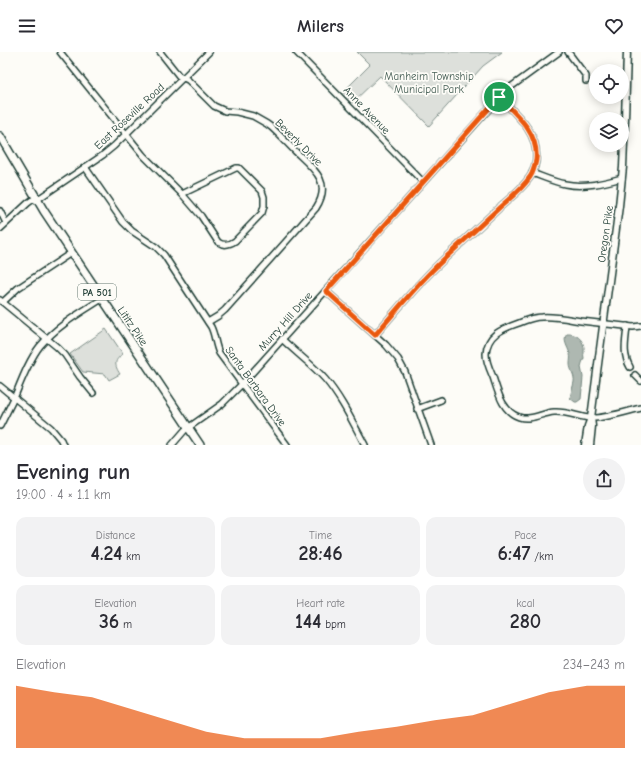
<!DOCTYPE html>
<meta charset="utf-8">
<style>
:root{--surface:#fff;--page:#f2f2f3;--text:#2b2b33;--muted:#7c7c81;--accent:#ea580c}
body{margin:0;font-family:"Comic Neue",sans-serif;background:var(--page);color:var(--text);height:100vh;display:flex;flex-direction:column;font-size:15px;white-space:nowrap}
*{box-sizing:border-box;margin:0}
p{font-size:13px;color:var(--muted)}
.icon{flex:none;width:22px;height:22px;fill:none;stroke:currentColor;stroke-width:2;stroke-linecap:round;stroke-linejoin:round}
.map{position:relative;height:393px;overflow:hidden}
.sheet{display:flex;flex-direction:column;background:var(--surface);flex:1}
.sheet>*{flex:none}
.fabs{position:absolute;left:589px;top:12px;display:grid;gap:8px}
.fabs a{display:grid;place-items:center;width:40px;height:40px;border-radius:50%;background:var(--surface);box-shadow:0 2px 10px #0003;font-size:20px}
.pin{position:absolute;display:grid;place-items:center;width:34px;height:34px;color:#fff;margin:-17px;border:2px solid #fff;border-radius:50%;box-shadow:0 1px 4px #0007}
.round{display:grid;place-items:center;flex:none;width:42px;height:42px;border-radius:21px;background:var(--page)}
.overview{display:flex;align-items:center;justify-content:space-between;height:68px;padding:0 16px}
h1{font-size:22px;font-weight:600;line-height:30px}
.stats{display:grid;grid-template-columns:repeat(3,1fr);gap:6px;height:68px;padding:4px 16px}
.stats div{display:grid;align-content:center;border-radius:10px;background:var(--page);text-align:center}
.stats b{font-size:20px;font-weight:600}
.stats small{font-size:11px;font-weight:400}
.stats p{font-size:11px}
.chart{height:112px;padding:8px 16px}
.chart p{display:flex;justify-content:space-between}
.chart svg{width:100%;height:72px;margin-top:4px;fill:var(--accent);opacity:.7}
header{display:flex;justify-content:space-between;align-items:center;height:52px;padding:0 16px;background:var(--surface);font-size:18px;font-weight:600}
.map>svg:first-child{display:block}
.green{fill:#dde0db;stroke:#7e8e88}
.water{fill:#aeb8b1;stroke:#75877f}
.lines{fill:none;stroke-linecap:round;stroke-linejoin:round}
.minor-casing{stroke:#1f3d34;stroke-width:8}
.major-casing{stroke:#1f3d34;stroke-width:9}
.highway-casing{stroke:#1f3d34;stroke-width:10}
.minor{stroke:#fdfcf7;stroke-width:5}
.major{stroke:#fdfcf7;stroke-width:6}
.highway{stroke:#fdfcf7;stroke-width:7}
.route-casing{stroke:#fff;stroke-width:8}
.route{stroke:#ea580c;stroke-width:5}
.labels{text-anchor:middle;stroke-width:3.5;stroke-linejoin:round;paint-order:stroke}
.shield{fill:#fdfcf7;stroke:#62766e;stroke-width:1}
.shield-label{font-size:10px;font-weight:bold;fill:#1f3d34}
.park-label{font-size:11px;fill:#455e55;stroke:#fdfcf7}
.street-label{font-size:11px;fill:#1f3d34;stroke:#fdfcf7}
</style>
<header><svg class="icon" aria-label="menu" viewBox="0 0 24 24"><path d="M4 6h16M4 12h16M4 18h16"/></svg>Milers<svg class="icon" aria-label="heart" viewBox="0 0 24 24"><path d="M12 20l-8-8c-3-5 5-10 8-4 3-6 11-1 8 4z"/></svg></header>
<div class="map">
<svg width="641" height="393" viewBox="0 0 641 393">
<rect width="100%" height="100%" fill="#fdfcf7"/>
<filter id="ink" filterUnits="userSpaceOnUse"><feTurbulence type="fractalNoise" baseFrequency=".025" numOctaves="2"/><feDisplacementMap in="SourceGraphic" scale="8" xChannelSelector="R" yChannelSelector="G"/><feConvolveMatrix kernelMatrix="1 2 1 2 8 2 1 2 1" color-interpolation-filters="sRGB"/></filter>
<g filter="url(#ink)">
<g class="green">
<path d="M357 0H502L483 14 429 74 380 24 351 52 341 42 370 13Z"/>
<path d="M106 277 123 302C114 308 114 313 120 322L109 328 105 322 83 320 70 302Z"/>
</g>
<path class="water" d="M567 282C569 282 572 282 574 283 581 285 585 293 584 299 584 306 583 299 584 306L582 311 581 315 583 325 581 347 577 350H575L570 346C571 340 573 335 574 330 575 323 570 318 570 312 570 308 571 306 570 302 568 295 562 288 567 282Z"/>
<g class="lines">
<defs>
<g id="minor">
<path d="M60 0 143 103 182 142"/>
<path d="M160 0 179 24 188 28 214 54 225 59 237 60 253 64 267 72 271 75C280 83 287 91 295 99 313 116 333 130 316 156L225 258 218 264 208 270"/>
<path d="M296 0 423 130"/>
<path d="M568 0 586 24V29"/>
<path d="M85 115 123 170 132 179 156 195 164 203 211 275C215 283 215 292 219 301L287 393"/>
<path d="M236 116H239L262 139 264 145V154L262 161 235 189C229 193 224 194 218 190L201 164 182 142Z"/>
<path d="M532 121C543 125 554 130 565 132 584 136 604 131 622 126"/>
<path d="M0 159 6 171"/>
<path d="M0 177 28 151 32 148H36L41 145 103 103 114 94 209 0"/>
<path d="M326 239 386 293 398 307 405 320 431 393"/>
<path d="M0 248 57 295 65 303 80 325 93 341"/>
<path d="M3 250 18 236 71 201"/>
<path d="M627 274C626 289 622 301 630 315"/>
<path d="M641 274 633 275C616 273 598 271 581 269 568 267 555 264 542 265 534 265 526 268 519 271 502 277 487 282 486 302 486 310 490 318 493 325 498 340 502 359 519 365 531 369 542 361 554 360 567 359 578 365 590 366 603 367 628 359 641 356"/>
<path d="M375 283C397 258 418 231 442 209 461 191 481 173 500 155 510 146 522 137 530 125 533 121 535 114 536 108 539 81 517 63 499 45"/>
<path d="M282 287C296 301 312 312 325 327 342 347 353 371 365 393"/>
<path d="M635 323 641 329"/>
<path d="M0 334 51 376 61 388 63 393"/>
<path d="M417 357 441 348"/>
<path d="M0 374C5 364 10 354 15 344 22 327 29 308 40 294 57 274 80 261 102 247"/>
<path d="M172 393 185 378 222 352 242 332 496 49 508 37 559 0"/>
</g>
<g id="major">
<path d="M585 393 588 374 591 366 595 335 600 297 619 154 623 115 625 67 627 0"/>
<path d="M590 393 592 374 591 366"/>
</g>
<path id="highway" d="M0 84 44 159 200 393"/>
</defs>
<use href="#minor" class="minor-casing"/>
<use href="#major" class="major-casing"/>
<use href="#highway" class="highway-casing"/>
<use href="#minor" class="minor"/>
<use href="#major" class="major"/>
<use href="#highway" class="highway"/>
</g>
</g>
<g class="lines" filter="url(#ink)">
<defs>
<path id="route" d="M499 45C517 63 539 81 536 108 535 113 533 121 530 125 522 137 510 146 500 155 481 173 461 191 442 209 418 231 397 258 375 283L326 239Z"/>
</defs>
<use href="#route" class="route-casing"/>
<use href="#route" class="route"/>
</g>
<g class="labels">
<rect class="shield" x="78" y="232" width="38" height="16" rx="3"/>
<g class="shield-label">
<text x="97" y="244">PA 501</text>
</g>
<g class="park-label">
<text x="429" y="28">Manheim Township<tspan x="429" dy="13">Municipal Park</tspan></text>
</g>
<g class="street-label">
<text transform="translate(367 58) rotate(46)" y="4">Anne Avenue</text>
<text transform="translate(129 64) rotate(-43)" y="4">East Roseville Road</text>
<text transform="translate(299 90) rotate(45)" y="4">Beverly Drive</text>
<text transform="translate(605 182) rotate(-82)" y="4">Oregon Pike</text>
<text transform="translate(285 269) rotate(-48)" y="4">Murry Hill Drive</text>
<text transform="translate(133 274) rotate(56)" y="4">Lititz Pike</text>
<text transform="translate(256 334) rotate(54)" y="4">Santa Barbara Drive</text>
</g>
</g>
</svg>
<div class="fabs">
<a><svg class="icon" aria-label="locate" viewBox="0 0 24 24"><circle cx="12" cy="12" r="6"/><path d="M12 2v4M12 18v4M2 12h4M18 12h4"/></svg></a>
<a><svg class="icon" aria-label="layers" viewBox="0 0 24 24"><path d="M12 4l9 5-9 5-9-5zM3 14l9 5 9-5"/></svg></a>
</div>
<div class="pin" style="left:499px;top:45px;background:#1e9e55"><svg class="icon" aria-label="arrive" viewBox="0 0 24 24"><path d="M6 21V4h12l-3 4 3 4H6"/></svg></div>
</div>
<section class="sheet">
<div class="overview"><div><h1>Evening run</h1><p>19:00 · 4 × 1.1 km</p></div><a class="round"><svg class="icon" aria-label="share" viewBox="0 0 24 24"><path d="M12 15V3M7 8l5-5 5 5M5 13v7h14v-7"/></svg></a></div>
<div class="stats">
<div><p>Distance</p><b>4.24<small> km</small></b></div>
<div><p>Time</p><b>28:46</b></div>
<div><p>Pace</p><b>6:47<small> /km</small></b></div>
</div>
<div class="stats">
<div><p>Elevation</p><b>36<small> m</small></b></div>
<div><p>Heart rate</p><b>144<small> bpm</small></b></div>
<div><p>kcal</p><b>280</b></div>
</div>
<div class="chart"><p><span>Elevation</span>234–243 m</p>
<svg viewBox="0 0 160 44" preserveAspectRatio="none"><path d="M0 44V6L10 10L20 13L30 20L40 27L50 34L60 38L70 38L80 38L90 34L100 31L110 27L120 24L130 17L140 10L150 6L160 6V44z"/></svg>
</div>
</section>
